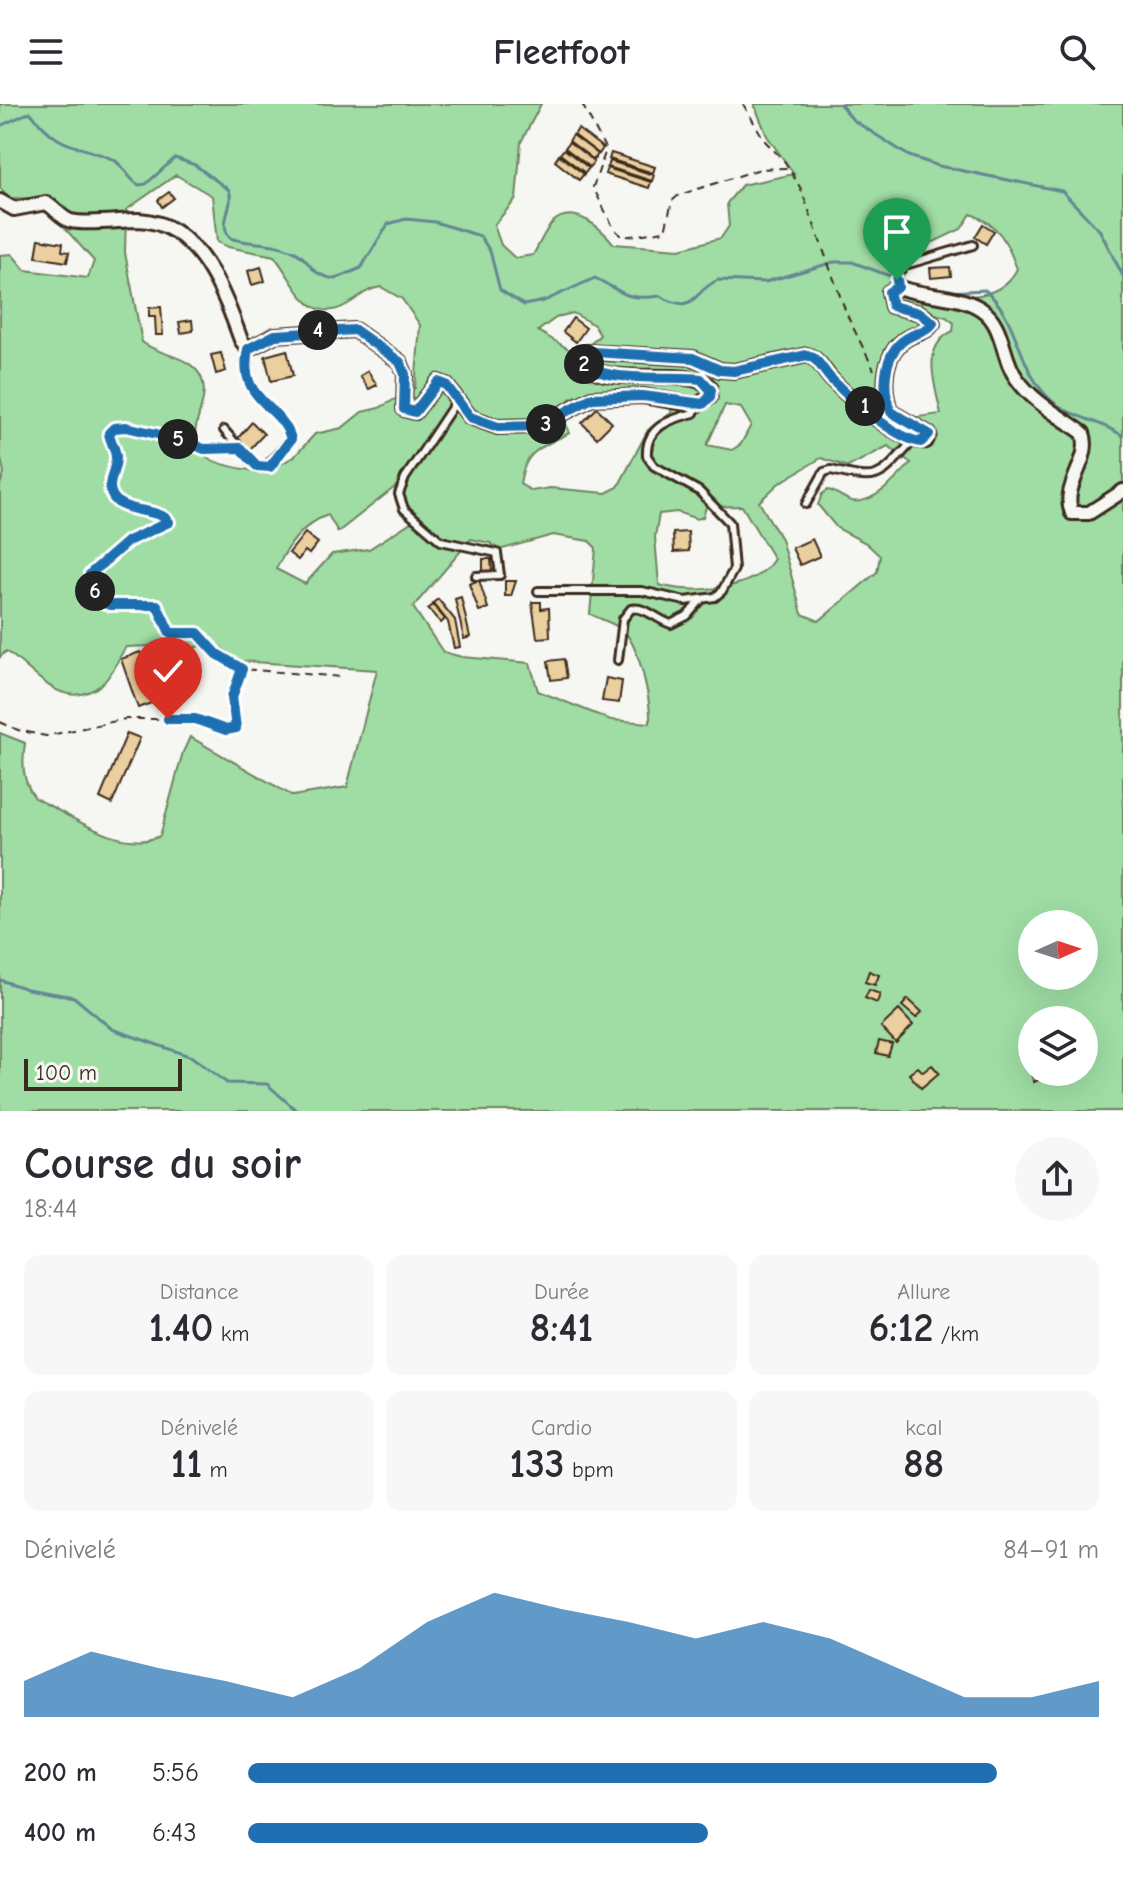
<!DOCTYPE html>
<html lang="fr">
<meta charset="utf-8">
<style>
:root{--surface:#fff;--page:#f7f7f7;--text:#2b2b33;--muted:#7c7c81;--accent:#1f6fb2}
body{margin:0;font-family:"Comic Neue",sans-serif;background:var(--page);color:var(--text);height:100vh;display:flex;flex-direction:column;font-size:30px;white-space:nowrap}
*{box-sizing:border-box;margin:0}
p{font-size:26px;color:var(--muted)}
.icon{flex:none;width:44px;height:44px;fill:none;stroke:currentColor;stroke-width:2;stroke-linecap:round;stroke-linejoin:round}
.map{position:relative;height:1007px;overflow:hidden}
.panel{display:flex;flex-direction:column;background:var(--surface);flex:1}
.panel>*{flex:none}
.needle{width:52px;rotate:87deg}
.tools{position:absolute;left:1018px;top:806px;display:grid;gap:16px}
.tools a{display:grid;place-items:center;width:80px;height:80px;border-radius:50%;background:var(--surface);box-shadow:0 8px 32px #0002;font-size:40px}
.scale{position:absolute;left:24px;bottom:20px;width:158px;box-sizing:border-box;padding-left:8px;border:4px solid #3b2a1e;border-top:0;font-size:22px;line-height:28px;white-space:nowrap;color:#3b2a1e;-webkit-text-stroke:6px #f6f6f2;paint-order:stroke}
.pin{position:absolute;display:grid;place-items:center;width:68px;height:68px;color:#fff;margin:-82px -34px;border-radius:50% 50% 50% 0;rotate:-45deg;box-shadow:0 0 8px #0007}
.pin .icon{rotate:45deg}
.km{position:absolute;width:40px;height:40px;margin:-20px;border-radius:50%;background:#222;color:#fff;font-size:22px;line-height:40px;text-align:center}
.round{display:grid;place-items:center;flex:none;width:84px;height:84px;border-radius:42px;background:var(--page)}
.headline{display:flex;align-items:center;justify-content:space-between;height:136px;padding:0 24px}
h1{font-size:44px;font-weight:600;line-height:60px}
.metrics{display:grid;grid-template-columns:repeat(3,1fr);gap:12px;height:136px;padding:8px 24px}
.metrics div{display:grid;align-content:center;border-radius:16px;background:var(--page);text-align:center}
.metrics b{font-size:40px;font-weight:600}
.metrics small{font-size:22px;font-weight:400}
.metrics p{font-size:22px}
.chart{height:224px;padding:16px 24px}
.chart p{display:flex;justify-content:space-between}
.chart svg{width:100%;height:144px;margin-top:8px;fill:var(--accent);opacity:.7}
ul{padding:0 24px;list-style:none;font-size:26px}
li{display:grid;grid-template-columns:128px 96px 1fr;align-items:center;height:60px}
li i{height:20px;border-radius:10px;background:var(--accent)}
header{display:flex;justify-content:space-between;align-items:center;height:104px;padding:0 24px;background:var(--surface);font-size:36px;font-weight:600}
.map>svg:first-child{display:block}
.green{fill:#9fdda4;stroke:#6d8461;stroke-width:2;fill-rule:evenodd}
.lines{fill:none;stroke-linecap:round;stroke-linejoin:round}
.stream{stroke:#648793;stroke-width:3}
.building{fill:#ebcf9f;stroke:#3b2a1e;stroke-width:2}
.service-casing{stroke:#3b2a1e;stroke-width:12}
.minor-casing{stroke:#3b2a1e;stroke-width:18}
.path{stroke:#3b2a1e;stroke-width:2;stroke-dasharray:8 6;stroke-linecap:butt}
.service{stroke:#f6f6f2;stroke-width:6}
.minor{stroke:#f6f6f2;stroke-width:12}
.route-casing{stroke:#fff;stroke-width:16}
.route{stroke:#1f6fb2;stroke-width:10}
</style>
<header><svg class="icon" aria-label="menu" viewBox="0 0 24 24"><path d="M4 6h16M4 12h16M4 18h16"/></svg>Fleetfoot<svg class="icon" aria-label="search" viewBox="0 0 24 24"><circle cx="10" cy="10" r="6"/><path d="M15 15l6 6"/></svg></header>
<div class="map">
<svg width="1123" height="1007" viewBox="0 0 1123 1007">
<rect width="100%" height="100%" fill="#f6f6f2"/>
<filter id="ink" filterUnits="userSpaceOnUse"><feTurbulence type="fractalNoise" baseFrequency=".0125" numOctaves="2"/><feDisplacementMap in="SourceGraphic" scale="16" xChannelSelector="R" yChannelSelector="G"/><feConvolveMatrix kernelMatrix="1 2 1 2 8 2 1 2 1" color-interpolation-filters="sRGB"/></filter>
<g filter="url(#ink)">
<path class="green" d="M0 0H541L521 38 516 95 494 121 501 141 515 154 533 151C539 141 545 126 553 118 574 99 602 125 614 140L680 145 721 134 729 122 727 99 742 81 794 70 767 32 754 0H1123V1007H0V629L25 639C22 660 22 677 35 694 70 711 122 750 160 732L183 648 190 633 293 692 347 683 377 566 239 557 212 537 179 550 152 542 126 543C118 554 112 572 102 580 63 611 36 567 6 547L0 553V381L4 369 0 350V151L12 150 25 166 88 174 94 157 54 112 49 95 9 94 0 84ZM176 71 212 92 217 138 228 143 274 152C295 177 308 224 348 200 361 192 365 186 381 183L402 195 420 221 415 284 379 304 362 308 342 324 315 330 294 353 264 369C247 365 224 363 210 355 174 335 216 300 200 271 190 252 158 251 142 238L125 149 126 106ZM971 110C1000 121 1007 138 1017 165 994 209 933 188 894 182L897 160 902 153 961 125ZM920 206 946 213 954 219 953 227C920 242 935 281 941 310L888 317C867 276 878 246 917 222ZM573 209 594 221 600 231 587 243 572 247 538 227 557 213ZM597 287 673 289 671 309 648 326 618 383 606 389 550 384 532 387 520 380C525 345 541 344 569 329L561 304 571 294ZM725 301 741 304 751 321 741 340 732 346 707 341ZM888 342 911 359C898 373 874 401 852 397 844 395 837 388 828 386L822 390 818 401 837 424 866 439 880 452 877 468 819 517 802 510 781 435 759 398 778 380 821 354 848 363ZM395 383 398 401 411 418 369 445 332 450 305 480 276 465C288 442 302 420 328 411L338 428ZM742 402 774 455C755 487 692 490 659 481L655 433 659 410 677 408 697 415 703 413 706 403ZM553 431 589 437 596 444 590 510C599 515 617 520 624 527 640 545 651 596 650 619L611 616 538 587 530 559 462 553 443 548 413 503 471 435 490 439 499 446ZM1032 820H1084V872H1032ZM1032 916H1084V968H1032Z"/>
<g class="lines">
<g class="stream">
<path d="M840 0 853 16 909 52 939 62 1062 87 1100 127 1123 172"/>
<path d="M0 22 30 8C61 47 72 38 112 55 124 60 127 75 139 81L146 80 175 54 195 61 229 86C235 104 217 118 230 134 250 141 272 137 293 147 312 155 306 170 335 175L361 164 388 120 406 115 435 118 480 132 490 147 500 186 524 201 544 197 595 174C624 188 624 197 660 192 697 212 691 188 718 176L765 178 834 158H852L917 182"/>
<path d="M948 188 985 186C1020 215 1017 266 1051 296 1069 313 1102 317 1123 332"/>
<path d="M0 876 27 885 74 893 112 925 192 953 227 979 267 980 297 1007"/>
</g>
</g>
<g class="building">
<path d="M578 25 603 44 599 50 574 31Z"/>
<path d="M573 31 598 50 594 56 569 37Z"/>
<path d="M569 38 594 57 590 63 565 44Z"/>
<path d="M564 45 589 64 585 69 560 50Z"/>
<path d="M611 49 655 63 653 69 609 55Z"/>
<path d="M559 51 584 70 579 76 555 57Z"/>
<path d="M610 57 654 71 652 77 608 63Z"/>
<path d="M607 64 651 78 649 84 605 70Z"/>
<path d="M169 88 174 94 162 103 158 96Z"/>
<path d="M983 120 994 127 986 140 975 133Z"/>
<path d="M39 135 63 139 62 147 69 148 67 158 36 153Z"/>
<path d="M261 163 265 177 252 181 248 167Z"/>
<path d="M950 163 951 172 931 174 930 164Z"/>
<path d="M161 203 163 231H156L155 213H149V204Z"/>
<path d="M573 214 586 224 576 238 563 228Z"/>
<path d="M192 216 193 227 181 229 179 218Z"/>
<path d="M287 246 293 272 271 277 265 252Z"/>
<path d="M221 249 226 267 216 270 211 251Z"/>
<path d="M368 267 377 281 369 285 360 272Z"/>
<path d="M597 304 612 319 597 334 582 319Z"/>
<path d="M252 318 264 330 250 345 238 334Z"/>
<path d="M688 428 689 447 674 448 673 429Z"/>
<path d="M305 429 318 439 309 450 305 447 298 456 289 449Z"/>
<path d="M812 435 820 452 800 461 792 444Z"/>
<path d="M483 455H491L492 469 483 470Z"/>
<path d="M479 476 488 504 479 507 469 480Z"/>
<path d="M505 477H516L511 492H505Z"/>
<path d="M461 493 470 533 464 535 455 495Z"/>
<path d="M438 495 455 516 460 543 454 544 448 518 433 499Z"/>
<path d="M532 498H541V505L549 504 550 533 537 534Z"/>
<path d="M433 501 445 515 441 519 428 505Z"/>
<path d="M140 548 157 597 138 604 121 555Z"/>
<path d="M564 555 567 574 551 576 548 557Z"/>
<path d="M606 574 622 577 619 599 602 597Z"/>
<path d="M127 629 140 634 112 700 100 694Z"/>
<path d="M869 867 879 871 875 881 865 878Z"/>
<path d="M869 886 880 890 877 899 865 894Z"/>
<path d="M908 895 922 908 916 914 902 902Z"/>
<path d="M899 906 913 921 896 939 881 923Z"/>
<path d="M879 937 892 940 888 952 876 949Z"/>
<path d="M932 961 939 969 921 984 909 970 918 963 923 968Z"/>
<path d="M1030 967 1045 968 1046 972 1034 978Z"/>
</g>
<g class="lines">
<defs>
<g id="service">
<path d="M898 183V169L905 161 973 141"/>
<path d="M457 296 405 374 399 390 404 405 441 437 497 449 500 471 476 472"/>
<path d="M224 326 252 358 265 364 291 335C281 298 237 298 248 245"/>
<path d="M806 400 824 368 831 366C881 378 878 375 913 337"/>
<path d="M538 487H642L685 497 715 493 722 487 734 465 730 419 699 387 654 362 647 352C645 323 670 315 694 309L697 301"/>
<path d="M618 556 623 515 631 505C646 502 657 516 671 520L687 512 701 496"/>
</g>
<path id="minor" d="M0 97 14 105 46 99C54 103 62 115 71 117 88 121 119 116 139 116 199 119 224 189 241 236L248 245 275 231 355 226 400 258 405 270 404 305 415 308 438 278 446 281 470 313 498 323 539 322 592 294 643 292 697 301 710 293V283C690 261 604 286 583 258L588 248 693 254 720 266 734 267 807 251C820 255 823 267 833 277 850 294 902 341 926 337L929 330 891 308C881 283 883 245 911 232 921 228 927 228 933 219L920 209 892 202 889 188 898 183C923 193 959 190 981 205 1005 221 1001 254 1017 275 1033 298 1061 313 1083 329 1093 356 1060 382 1072 409H1089L1123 387"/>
</defs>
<use href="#service" class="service-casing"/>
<use href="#minor" class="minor-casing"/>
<g class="path">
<path d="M582 0 606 46 593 83 614 125 623 133 665 127 672 97 679 91 760 65 789 64"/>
<path d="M743 0 765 37 785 58 801 85 847 211 874 266"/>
<path d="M231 345C191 348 155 320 114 324L109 329C110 338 116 345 116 354 116 364 109 375 110 385 115 413 158 401 169 418L128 437 90 470 100 497 110 501H157L164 523 170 529H198L217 550 242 565"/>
<path d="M0 618 18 626 46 632 125 615H195L231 626 237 620C233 601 227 581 242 565L342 573"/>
</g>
<use href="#service" class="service"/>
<use href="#minor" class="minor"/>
</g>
</g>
<g class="lines" filter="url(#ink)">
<defs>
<path id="route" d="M168 615H195L226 626 236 624 232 593 242 565 217 550 198 529H170L157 501H110L100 497 90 470 128 437 169 418C158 401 115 413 110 385 109 375 116 364 116 354 116 344 110 338 109 329L114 324 126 323 183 336 204 345 240 344 257 362 270 363 291 335C281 299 237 298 248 245L275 231 355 226 400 258 405 270 404 305 415 308 438 278 446 281 470 313 498 323 539 322 592 294 643 292 703 300 710 293 711 286 701 275C674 271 600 280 583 258V252L593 248 693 254 720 266 734 267 807 251C820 255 823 268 833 277 851 295 896 335 921 338L929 330 891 308C881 283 883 245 911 232 921 227 927 228 933 219L920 209 892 202 889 188 898 183 897 176"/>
</defs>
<use href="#route" class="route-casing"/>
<use href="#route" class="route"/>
</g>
</svg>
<div class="tools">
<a><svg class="needle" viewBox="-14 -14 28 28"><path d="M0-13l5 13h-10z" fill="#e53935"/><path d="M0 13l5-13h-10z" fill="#7c7c81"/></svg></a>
<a><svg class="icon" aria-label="layers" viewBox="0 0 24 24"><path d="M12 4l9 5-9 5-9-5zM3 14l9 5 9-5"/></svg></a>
</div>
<div class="scale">100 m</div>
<div class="pin" style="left:897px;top:176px;background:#1e9e55"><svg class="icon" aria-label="arrive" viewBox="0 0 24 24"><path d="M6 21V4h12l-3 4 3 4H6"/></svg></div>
<div class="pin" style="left:168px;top:615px;background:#d93025"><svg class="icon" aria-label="check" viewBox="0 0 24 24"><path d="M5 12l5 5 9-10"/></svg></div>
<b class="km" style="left:865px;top:302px">1</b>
<b class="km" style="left:584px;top:260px">2</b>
<b class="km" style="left:546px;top:320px">3</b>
<b class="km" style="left:318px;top:226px">4</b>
<b class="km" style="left:178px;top:335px">5</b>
<b class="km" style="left:95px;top:487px">6</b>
</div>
<section class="panel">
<div class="headline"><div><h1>Course du soir</h1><p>18:44</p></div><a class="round"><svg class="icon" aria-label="share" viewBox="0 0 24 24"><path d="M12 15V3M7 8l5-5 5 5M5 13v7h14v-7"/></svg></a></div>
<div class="metrics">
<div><p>Distance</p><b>1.40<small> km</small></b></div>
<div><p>Durée</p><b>8:41</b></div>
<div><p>Allure</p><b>6:12<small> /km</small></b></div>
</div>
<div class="metrics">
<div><p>Dénivelé</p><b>11<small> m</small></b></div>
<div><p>Cardio</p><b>133<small> bpm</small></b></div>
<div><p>kcal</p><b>88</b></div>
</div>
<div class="chart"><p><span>Dénivelé</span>84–91 m</p>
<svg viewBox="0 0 160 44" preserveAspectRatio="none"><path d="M0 44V33L10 24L20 29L30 33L40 38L50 29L60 15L70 6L80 11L90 15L100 20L110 15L120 20L130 29L140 38L150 38L160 33V44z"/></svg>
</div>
<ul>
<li><b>200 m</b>5:56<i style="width:88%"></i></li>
<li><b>400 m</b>6:43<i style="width:54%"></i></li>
</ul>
</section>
